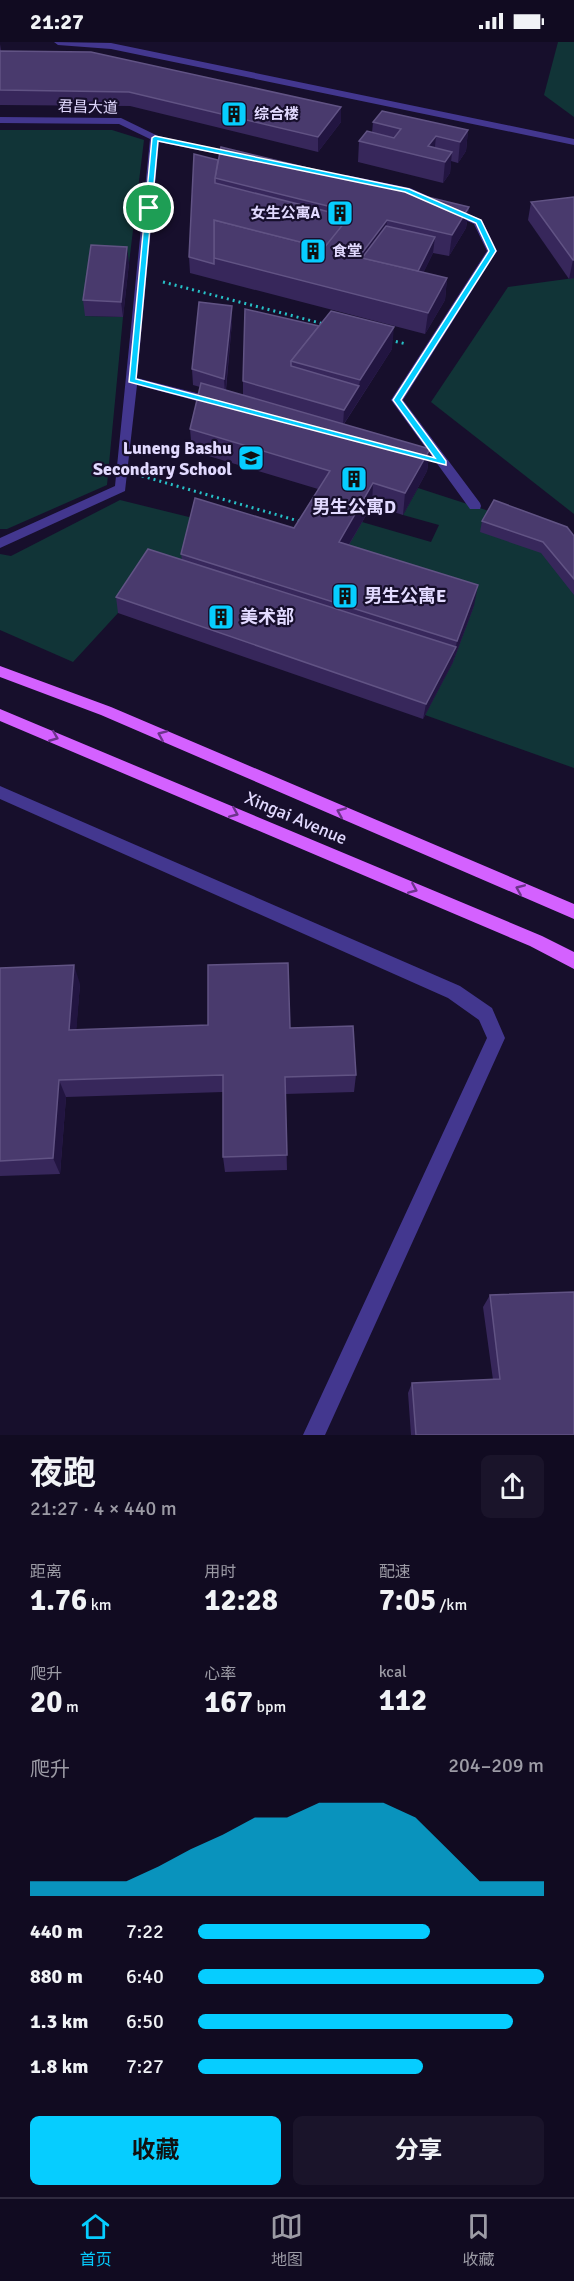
<!DOCTYPE html>
<html lang="zh">
<meta charset="utf-8">
<style>
:root{--surface:#110b21;--page:#1a142a;--text:#f1f3f6;--muted:#9c9ba5;--line:#302b3f;--accent:#06cdff}
body{margin:0;font-family:Signika,"Noto Sans SC",sans-serif;background:var(--page);color:var(--text);height:100vh;display:flex;flex-direction:column;font-size:22px;white-space:nowrap}
*{box-sizing:border-box;margin:0}
p{font-size:20px;color:var(--muted)}
.icon{flex:none;width:33px;height:33px;fill:none;stroke:currentColor;stroke-width:2;stroke-linecap:round;stroke-linejoin:round}
.map{position:relative;height:1393px;overflow:hidden}
.panel{display:flex;flex-direction:column;background:var(--surface);flex:1}
.panel>*{flex:none}
.pin{position:absolute;display:grid;place-items:center;width:51px;height:51px;color:#fff;margin:-26px;border:3px solid #fff;border-radius:50%;box-shadow:0 2px 6px #0007}
.round{display:grid;place-items:center;flex:none;width:63px;height:63px;border-radius:9px;background:var(--page)}
.head{display:flex;align-items:center;justify-content:space-between;height:102px;padding:0 30px}
h1{font-size:33px;font-weight:700;line-height:45px}
.figures{display:grid;grid-template-columns:repeat(3,1fr);gap:9px;height:102px;padding:6px 30px}
.figures div{display:grid;align-content:center}
.figures b{font-size:30px;font-weight:700}
.figures small{font-size:16px;font-weight:400}
.figures p{font-size:16px}
.chart{height:168px;padding:12px 30px}
.chart p{display:flex;justify-content:space-between}
.chart svg{width:100%;height:108px;margin-top:6px;fill:var(--accent);opacity:.7}
.action{display:flex;gap:12px;margin-top:auto;padding:12px 30px}
.action a{flex:1;height:69px;border-radius:9px;background:var(--accent);color:#111;font-size:24px;font-weight:700;line-height:69px;text-align:center}
.action a+a{background:var(--page);color:var(--text)}
ul{padding:0 30px;list-style:none;font-size:20px}
li{display:grid;grid-template-columns:96px 72px 1fr;align-items:center;height:45px}
li i{height:15px;border-radius:8px;background:var(--accent)}
.status{display:flex;justify-content:space-between;align-items:center;height:42px;padding:0 30px;background:var(--surface);direction:ltr}
.status svg{height:16px;fill:currentColor}
.dock{display:flex;justify-content:space-around;align-items:center;height:84px;border-top:2px solid var(--line);background:var(--surface);font-size:16px;color:var(--muted)}
.dock a{display:grid;justify-items:center;gap:3px}
.dock .active{color:var(--accent)}
.map>svg:first-child{display:block}
.green{fill:#113437}
.lines{fill:none;stroke-linecap:round;stroke-linejoin:round}
.path{stroke:#27c0c7;stroke-width:3;stroke-dasharray:2 4;stroke-linecap:butt}
.service{fill:#43378f;fill-rule:evenodd}
.minor{fill:#43378f;fill-rule:evenodd}
.primary{fill:#d461ff;fill-rule:evenodd}
.wall{fill:#37275b}
.shaded-wall{fill:#221541}
.building{fill:#493a6d;stroke:#615384;stroke-width:1.5}
.oneway{stroke:#6c348b}
.route{fill:#06cdff;stroke:#fff;stroke-width:1.5;fill-rule:evenodd}
.labels{text-anchor:middle;stroke-width:4.5;stroke-linejoin:round;paint-order:stroke}
.far-street-label{font-size:15px;fill:#e2daff;stroke:#170f2c}
.far-poi-label{font-size:15px;font-weight:bold;fill:#e2daff;stroke:#170f2c;text-anchor:start}
.poi-label{font-size:18px;font-weight:bold;fill:#e2daff;stroke:#170f2c;text-anchor:start}
.street-label{font-size:18px;fill:#e2daff;stroke:#170f2c}
</style>
<div class="status"><b>21:27</b><svg viewBox="0 0 49 12"><path d="M0 12V9h3v3zM5 12V6h3v6zM10 12V3h3v9zM15 12V0h3v12zM26 1h20v11H26zM47 4h2v5h-2z"/></svg></div>
<div class="map">
<svg width="574" height="1393" viewBox="0 0 574 1393">
<rect width="100%" height="100%" fill="#170f2c"/>
<g class="green">
<path d="M558 0H574V75L544 53Z"/>
<path d="M0 88H112L144 98 129 221 85 274 123 275 107 443 7 487H0Z"/>
<path d="M574 236V472L431 360 508 245Z"/>
<path d="M418 446 492 470 574 509V726L425 673 453 620 343 513 362 480 431 500 439 483 403 473Z"/>
<path d="M120 458 197 477 183 533 118 571 73 620 0 588V512L11 514Z"/>
</g>
<g class="lines">
<g class="path">
<path d="M163 240 324 282"/>
<path d="M390 298 406 302"/>
<path d="M142 434 302 480"/>
</g>
<path class="service" d="M0 744 460 944 492 966 505 996 325 1393H303L487 996 479 978 448 956 0 757Z"/>
<g class="minor">
<path d="M54 0 111 1 574 97V103L111 7 58 3Z"/>
<path d="M0 75 121 76 158 94 243 113 238 116 159 100 137 336 220 357 222 360 216 364 137 343 125 449 0 506V496L115 444 150 97 119 82 0 81Z"/>
<path d="M346 133 410 146 482 178 497 209 403 358 480 461 481 464 480 467H470L391 358 487 209 474 182 404 150 343 138V134Z"/>
</g>
<g class="primary">
<path d="M0 624 111 665 574 862V877L101 673 0 635Z"/>
<path d="M0 667 542 894 574 910V927L530 904 0 679Z"/>
</g>
</g>
<g class="wall">
<path d="M0 2 1 9 341 65V80L318 110 130 64 0 63Z"/>
<path d="M373 80 468 88 466 109 458 121 451 119 450 131 443 141 358 120 359 99 372 91Z"/>
<path d="M218 118 469 165 466 186 449 214 433 211 423 231 447 236 445 258 425 292 190 231 189 215Z"/>
<path d="M574 155V236L569 237 528 178 531 160Z"/>
<path d="M129 221 123 275 85 274 83 258Z"/>
<path d="M245 267 392 307 344 382 430 407 427 429 403 473 372 463 349 503 474 564 453 620 423 677 118 571 116 555 182 518 181 512 294 486 318 447 192 409 190 387 200 345 193 343 192 327 232 280 226 348 243 353V339Z"/>
<path d="M482 479 574 494V553L541 511 480 490Z"/>
<path d="M0 926 80 942 76 988 290 986 356 1033 354 1050 285 1052 287 1128 225 1130 223 1115V1050L66 1055 60 1132 0 1134Z"/>
<path d="M490 1253 574 1393H411L408 1351 412 1341 493 1338 483 1265Z"/>
</g>
<g class="shaded-wall">
<path d="M341 65V80L318 110V95Z"/>
<path d="M468 88 466 109 458 121 460 100Z"/>
<path d="M436 94 434 115 428 104Z"/>
<path d="M452 110 450 131 443 141 445 120Z"/>
<path d="M469 165 466 186 449 214 452 193Z"/>
<path d="M387 178 385 200 368 223 359 215Z"/>
<path d="M435 195 433 211 414 250 415 234Z"/>
<path d="M127 205 129 221 123 275 121 260Z"/>
<path d="M573 218H574V236L569 237Z"/>
<path d="M447 236 445 258 425 292 428 271Z"/>
<path d="M232 264V280L225 353 224 337Z"/>
<path d="M394 285 392 307 343 383 344 368 359 344 360 338Z"/>
<path d="M430 407 427 429 403 473 405 451Z"/>
<path d="M373 441 372 463 338 521 339 500Z"/>
<path d="M478 543 474 564 453 620 457 599Z"/>
<path d="M456 605 453 620 423 677 426 662Z"/>
<path d="M74 923 80 942 75 1006 69 988Z"/>
<path d="M59 1038 66 1055 60 1132 53 1116Z"/>
</g>
<g class="building">
<path d="M0 9 91 10 341 65 318 95 129 50 0 48Z"/>
<path d="M382 69 468 88 460 100 436 94 428 104 452 110 445 120 359 99 367 89 394 96 401 87 373 80Z"/>
<path d="M221 105 469 165 452 193 387 178 359 215 447 236 428 271 214 216V178L324 206 352 170 215 136Z"/>
<path d="M194 112 218 118 215 136V141L349 175 324 206 214 178V222L189 215Z"/>
<path d="M574 155V218H573L531 160Z"/>
<path d="M386 184 435 195 418 229 362 216Z"/>
<path d="M91 203 127 205 121 260 83 258Z"/>
<path d="M199 260 232 264 224 337 192 327Z"/>
<path d="M245 267 319 284 291 319V324L359 344 344 368 243 339Z"/>
<path d="M331 269 394 285 360 338 291 319Z"/>
<path d="M201 341 430 407 405 451 373 441 339 500 478 543 457 599 181 512 195 456 294 486 330 429 190 387Z"/>
<path d="M494 458 567 485 574 494V537L543 500 482 479Z"/>
<path d="M148 507 456 605 426 662 116 555Z"/>
<path d="M288 921 290 986 353 984 356 1033 285 1035 287 1113 223 1115V1033L59 1038 53 1116 0 1119V926L74 923 69 988 208 983V923Z"/>
<path d="M574 1250V1393H416L412 1341 500 1337 490 1253Z"/>
</g>
<defs><path id="oneway-chevron" d="M-2-3.5L2.5 0L-2 3.5" fill="none" stroke-width="1.6" stroke-linecap="round" stroke-linejoin="round" transform="scale(1.5)"/></defs>
<g class="oneway">
<use href="#oneway-chevron" transform="translate(162 693) rotate(-157)"/>
<use href="#oneway-chevron" transform="translate(54 695) rotate(22)"/>
<use href="#oneway-chevron" transform="translate(341 770) rotate(-157)"/>
<use href="#oneway-chevron" transform="translate(234 771) rotate(23)"/>
<use href="#oneway-chevron" transform="translate(413 847) rotate(23)"/>
<use href="#oneway-chevron" transform="translate(520 847) rotate(-157)"/>
</g>
<path class="route" d="M155 94 409 147 481 178 496 209 401 358 446 419V423L129 340 152 96ZM158 99 405 150 476 181 489 209 393 358 435 416 136 337Z"/>
<defs>
<symbol id="building-square" viewBox="-11 -11 22 22"><rect x="-9" y="-9" width="18" height="18" rx="4" fill="#06cdff" stroke="#170f2c"/><path d="M-4-6H4V6H1V3H-1V6H-4ZM-2.5-4.3h1.7v1.8h-1.7ZM.8-4.3h1.7v1.8H.8ZM-2.5-1h1.7V.8h-1.7ZM.8-1h1.7V.8H.8Z" fill="#111"/></symbol>
<symbol id="school-square" viewBox="-11 -11 22 22"><rect x="-9" y="-9" width="18" height="18" rx="4" fill="#06cdff" stroke="#170f2c"/><path d="M0-5L7-2L0 1L-7-2ZM-4 1L0 2.5L4 1V4Q0 6-4 4Z" fill="#111"/></symbol>
</defs>
<g fill-rule="evenodd">
<use href="#building-square" x="219" y="57" width="30" height="30"/>
<use href="#building-square" x="325" y="156" width="30" height="30"/>
<use href="#building-square" x="298" y="194" width="30" height="30"/>
<use href="#school-square" x="236" y="401" width="30" height="30"/>
<use href="#building-square" x="339" y="422" width="30" height="30"/>
<use href="#building-square" x="330" y="539" width="30" height="30"/>
<use href="#building-square" x="206" y="560" width="30" height="30"/>
</g>
<g class="labels">
<g class="far-street-label">
<text transform="translate(88 65) rotate(2)" y="5">君昌大道</text>
</g>
<g class="far-poi-label">
<text x="254" y="77">综合楼</text>
<text x="320" y="176" text-anchor="end">女生公寓A</text>
<text x="332" y="214">食堂</text>
</g>
<g class="poi-label">
<text x="232" y="412" text-anchor="end">Luneng Bashu<tspan x="232" dy="21">Secondary School</tspan></text>
<text x="354" y="471" text-anchor="middle">男生公寓D</text>
<text x="364" y="560">男生公寓E</text>
<text x="240" y="581">美术部</text>
</g>
<g class="street-label">
<text transform="translate(296 776) rotate(23)" y="6">Xingai Avenue</text>
</g>
</g>
</svg>
<div class="pin" style="left:149px;top:166px;background:#1e9e55"><svg class="icon" aria-label="arrive" viewBox="0 0 24 24"><path d="M6 21V4h12l-3 4 3 4H6"/></svg></div>
</div>
<section class="panel">
<div class="head"><div><h1>夜跑</h1><p>21:27 · 4 × 440 m</p></div><a class="round"><svg class="icon" aria-label="share" viewBox="0 0 24 24"><path d="M12 15V3M7 8l5-5 5 5M5 13v7h14v-7"/></svg></a></div>
<div class="figures">
<div><p>距离</p><b>1.76<small> km</small></b></div>
<div><p>用时</p><b>12:28</b></div>
<div><p>配速</p><b>7:05<small> /km</small></b></div>
</div>
<div class="figures">
<div><p>爬升</p><b>20<small> m</small></b></div>
<div><p>心率</p><b>167<small> bpm</small></b></div>
<div><p>kcal</p><b>112</b></div>
</div>
<div class="chart"><p><span>爬升</span>204–209 m</p>
<svg viewBox="0 0 160 44" preserveAspectRatio="none"><path d="M0 44V38L10 38L20 38L30 38L40 32L50 25L60 19L70 12L80 12L90 6L100 6L110 6L120 12L130 25L140 38L150 38L160 38V44z"/></svg>
</div>
<ul>
<li><b>440 m</b>7:22<i style="width:67%"></i></li>
<li><b>880 m</b>6:40<i style="width:100%"></i></li>
<li><b>1.3 km</b>6:50<i style="width:91%"></i></li>
<li><b>1.8 km</b>7:27<i style="width:65%"></i></li>
</ul>
<div class="action"><a>收藏</a><a>分享</a></div>
</section>
<nav class="dock">
<a class="active"><svg class="icon" aria-label="home" viewBox="0 0 24 24"><path d="M3 11l9-7 9 7M6 9v11h12V9"/></svg>首页</a>
<a><svg class="icon" aria-label="map" viewBox="0 0 24 24"><path d="M3 6l6-2 6 2 6-2v14l-6 2-6-2-6 2zM9 4v14M15 6v14"/></svg>地图</a>
<a><svg class="icon" aria-label="saved" viewBox="0 0 24 24"><path d="M7 4h10v16l-5-4-5 4z"/></svg>收藏</a>
</nav>
